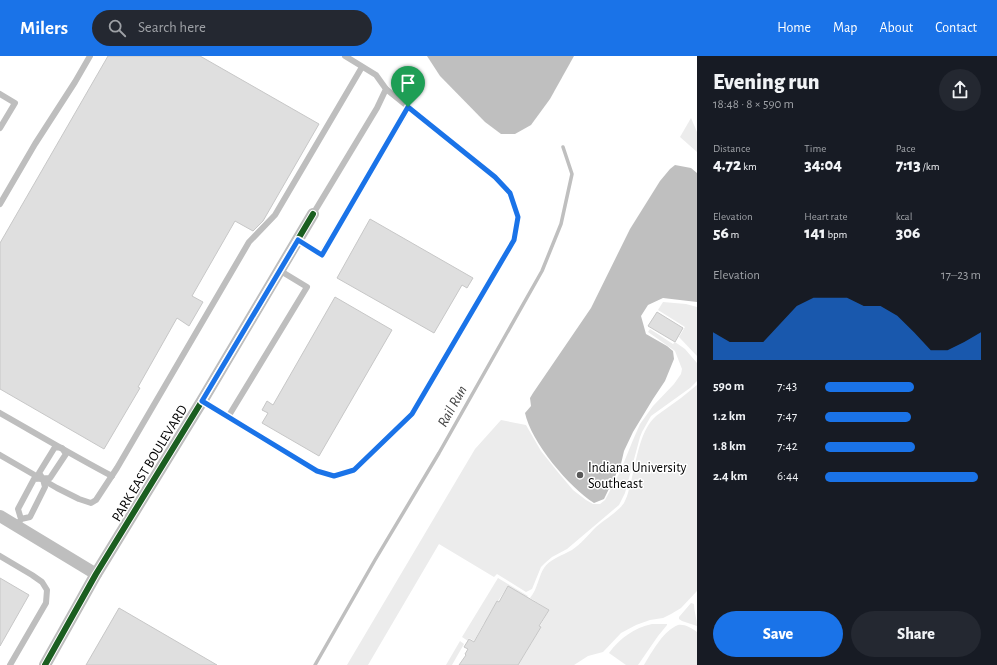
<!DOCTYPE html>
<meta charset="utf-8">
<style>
:root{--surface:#171b24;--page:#242831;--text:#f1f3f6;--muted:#9ea1a6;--accent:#1a73e8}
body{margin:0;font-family:"Alegreya Sans",sans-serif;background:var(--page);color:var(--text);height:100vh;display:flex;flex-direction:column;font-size:15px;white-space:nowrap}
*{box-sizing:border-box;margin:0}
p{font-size:13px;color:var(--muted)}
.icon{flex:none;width:22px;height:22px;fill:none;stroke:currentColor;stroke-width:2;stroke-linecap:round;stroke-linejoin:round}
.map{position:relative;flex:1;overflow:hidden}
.details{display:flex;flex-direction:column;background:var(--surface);width:300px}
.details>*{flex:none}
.pin{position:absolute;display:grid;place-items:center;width:34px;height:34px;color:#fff;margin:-41px -17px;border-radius:50% 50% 50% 0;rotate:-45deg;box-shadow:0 0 4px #0007}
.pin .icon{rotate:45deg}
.round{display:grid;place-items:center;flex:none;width:42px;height:42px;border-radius:21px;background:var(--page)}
.overview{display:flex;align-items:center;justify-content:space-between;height:68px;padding:0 16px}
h1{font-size:22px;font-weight:800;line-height:30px}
.stats{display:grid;grid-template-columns:repeat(3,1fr);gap:6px;height:68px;padding:4px 16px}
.stats div{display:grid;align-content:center}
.stats b{font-size:17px;font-weight:800}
.stats small{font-size:11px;font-weight:400}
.stats p{font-size:11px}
.chart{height:112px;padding:8px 16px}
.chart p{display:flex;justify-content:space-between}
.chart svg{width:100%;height:72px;margin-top:4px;fill:var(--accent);opacity:.7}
.primary-button{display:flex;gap:8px;margin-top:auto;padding:8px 16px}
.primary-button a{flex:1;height:46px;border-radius:24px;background:var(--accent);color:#fff;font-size:16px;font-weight:800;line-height:46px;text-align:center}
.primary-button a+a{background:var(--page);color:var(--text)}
ul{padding:0 16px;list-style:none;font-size:13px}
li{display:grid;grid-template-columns:64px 48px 1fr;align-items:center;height:30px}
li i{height:10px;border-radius:5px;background:var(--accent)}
header{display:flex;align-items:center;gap:24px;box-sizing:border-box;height:56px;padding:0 20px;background:var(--accent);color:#fff}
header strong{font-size:19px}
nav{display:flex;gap:22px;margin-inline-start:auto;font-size:14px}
.search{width:280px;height:36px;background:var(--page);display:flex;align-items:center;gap:10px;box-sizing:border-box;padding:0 14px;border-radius:22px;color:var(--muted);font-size:15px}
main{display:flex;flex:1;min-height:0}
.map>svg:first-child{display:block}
.green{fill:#ececec}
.water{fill:#bfbfbf}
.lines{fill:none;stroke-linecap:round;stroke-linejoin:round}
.stream{stroke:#bfbfbf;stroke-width:3.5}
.building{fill:#dfdfdf;stroke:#c7c7c7}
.lane{stroke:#bebebe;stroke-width:6}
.street{stroke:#bebebe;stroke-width:12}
.cycleway-casing{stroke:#fff;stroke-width:8}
.cycleway{stroke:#1b5e20;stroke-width:6}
.route-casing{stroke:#fff;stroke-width:8}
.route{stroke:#1a73e8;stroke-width:5}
.poi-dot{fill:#595959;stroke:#fff;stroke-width:1.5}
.labels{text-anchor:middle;stroke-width:3;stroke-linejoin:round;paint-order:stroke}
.street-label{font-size:14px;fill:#000;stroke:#fff}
.poi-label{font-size:14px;fill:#000;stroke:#fff;text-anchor:start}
.water-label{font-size:15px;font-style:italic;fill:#444;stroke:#fff}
</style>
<header>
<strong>Milers</strong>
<div class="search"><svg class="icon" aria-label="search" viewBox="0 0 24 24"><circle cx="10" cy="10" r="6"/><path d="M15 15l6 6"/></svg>Search here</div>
<nav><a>Home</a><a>Map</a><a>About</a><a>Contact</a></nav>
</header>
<main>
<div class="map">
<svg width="697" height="609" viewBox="0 0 697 609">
<rect width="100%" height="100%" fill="#fff"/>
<g class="green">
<path d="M691 62 697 76V96L680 81Z"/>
<path d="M663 246 686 248 697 251V300L679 281 685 271 658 254Z"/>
<path d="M650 273 673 288 675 286 685 293 697 307V325L690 332 651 360 642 376 640 381 625 437 619 449 567 493 552 501 545 507 541 511 532 533 526 536 497 518 494 521 439 488 368 609H347L475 393 501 364 526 369 541 395 557 415 573 434 586 444 593 448H600L605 444 620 416 633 384 640 368 653 350 674 328 681 318 682 313 675 295 648 276Z"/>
<path d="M697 329V535L681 552 671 558 663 562 650 564 636 569 621 577 603 596 588 600 574 609H518L528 593 529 588H531L541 570H540L549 554 530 542C534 537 536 532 538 526 540 521 541 516 544 512 550 503 563 499 572 494 581 488 588 479 596 471 605 463 617 457 624 447 626 443 628 438 629 433 636 411 638 376 656 360L681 342Z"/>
<path d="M498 522 528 540 527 541 508 530 498 545H497L487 562 488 563 486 567H484L474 585 469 582 468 585 462 581Z"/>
<path d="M691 547 694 548C694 556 697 563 697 570L682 565 679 563V561Z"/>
<path d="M652 568H667V569L658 580 638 609H626L609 597C620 582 634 572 652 568Z"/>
<path d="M678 569C685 568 691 572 697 576V609H644C652 596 663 575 678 569Z"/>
<path d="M460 585 464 588 452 609H446Z"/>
</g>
<g class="water">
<path d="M427 0H574L550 43 531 69 515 78H501L485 66 440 20Z"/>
<path d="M675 109 691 112 697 117V246L663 242 648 249 641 260 646 278 667 290 673 295 674 303 665 325 653 343 633 376 624 395 621 408 604 443 594 447C569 431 531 386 525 357L531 350 530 342 533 337 591 252 630 173 660 125 670 113Z"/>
</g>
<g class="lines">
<path class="stream" d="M315 609 375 504 439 397 542 215 561 168 572 118 563 91"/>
</g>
<g class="building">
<path d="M108 0H200L319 68 263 165 253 175 235 165 192 240 203 246 189 270 177 262 138 331 140 332 104 393 0 333V187Z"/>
<path d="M370 163 473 222 467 232 462 229 434 277 337 222Z"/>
<path d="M335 241 392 274 319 400 262 367 268 357 262 354 267 345 273 349Z"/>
<path d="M657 256 683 272 675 286 648 270Z"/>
<path d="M0 522 29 539 0 590Z"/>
<path d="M508 530 549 554 539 570 541 571 518 609H459L466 599 465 598 468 593 464 591 469 583 474 586 497 545 499 546Z"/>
<path d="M119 552 217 609H86Z"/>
</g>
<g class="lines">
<g class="lane">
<path d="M0 38 15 47 0 72"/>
<path d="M0 148 35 88 75 26 90 0"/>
<path d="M313 158 377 52 386 33 376 19 345 0"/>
<path d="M298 184 321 199 409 51"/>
<path d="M202 345 317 415 334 420 354 414 412 358 514 184 518 161 510 137 495 121 386 33"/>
<path d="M0 357C37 378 74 400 112 420"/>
<path d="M228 361 307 231 279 214"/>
<path d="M0 399 57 432 79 443 91 447 96 444 117 412 249 186 275 159 362 11"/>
<path d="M17 470 21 463 30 461 45 431 43 423 39 417 55 391 62 392 66 398 50 422 34 423 18 453 21 463"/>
<path d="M0 500 32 519 42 526 47 534 46 547 10 609"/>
</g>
<g class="street">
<path d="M0 460 96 518"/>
<path d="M45 609 96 518 202 345 313 158"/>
</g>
<defs>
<path id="cycleway" d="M45 609 96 518 202 345 313 158"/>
</defs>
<use href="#cycleway" class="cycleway-casing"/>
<use href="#cycleway" class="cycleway"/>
</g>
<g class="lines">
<defs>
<path id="route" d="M408 51 495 121 510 137 518 161 514 184 412 358 354 414 334 420 317 415 202 345 298 184 322 199Z"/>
</defs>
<use href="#route" class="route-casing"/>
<use href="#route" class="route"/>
</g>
<circle class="poi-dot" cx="580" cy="419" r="4"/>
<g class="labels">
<g class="street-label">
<text transform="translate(149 407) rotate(-59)" y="5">PARK EAST BOULEVARD</text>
</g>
<g class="poi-label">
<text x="588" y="416">Indiana University<tspan x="588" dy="16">Southeast</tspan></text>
</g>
<g class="water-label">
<text transform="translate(452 350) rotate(-61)" y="5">Rail Run</text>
</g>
</g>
</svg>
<div class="pin" style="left:408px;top:51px;background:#1e9e55"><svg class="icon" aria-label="arrive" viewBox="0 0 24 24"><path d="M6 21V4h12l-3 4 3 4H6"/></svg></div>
</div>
<section class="details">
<div class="overview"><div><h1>Evening run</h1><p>18:48 · 8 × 590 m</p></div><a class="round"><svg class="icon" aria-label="share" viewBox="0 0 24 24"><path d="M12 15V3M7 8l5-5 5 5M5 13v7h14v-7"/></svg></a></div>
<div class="stats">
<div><p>Distance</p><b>4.72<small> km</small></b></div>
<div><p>Time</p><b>34:04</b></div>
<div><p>Pace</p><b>7:13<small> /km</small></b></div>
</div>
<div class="stats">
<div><p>Elevation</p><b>56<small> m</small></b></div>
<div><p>Heart rate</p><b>141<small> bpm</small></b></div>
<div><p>kcal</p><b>306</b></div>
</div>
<div class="chart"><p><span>Elevation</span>17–23 m</p>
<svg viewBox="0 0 160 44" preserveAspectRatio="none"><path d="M0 44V27L10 33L20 33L30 33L40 22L50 11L60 6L70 6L80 6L90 11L100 11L110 17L120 27L130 38L140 38L150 33L160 27V44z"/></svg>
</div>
<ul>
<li><b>590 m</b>7:43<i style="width:57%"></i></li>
<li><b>1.2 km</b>7:47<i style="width:55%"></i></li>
<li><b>1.8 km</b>7:42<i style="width:58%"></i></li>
<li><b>2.4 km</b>6:44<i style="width:98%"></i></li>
</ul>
<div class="primary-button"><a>Save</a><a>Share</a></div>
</section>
</main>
